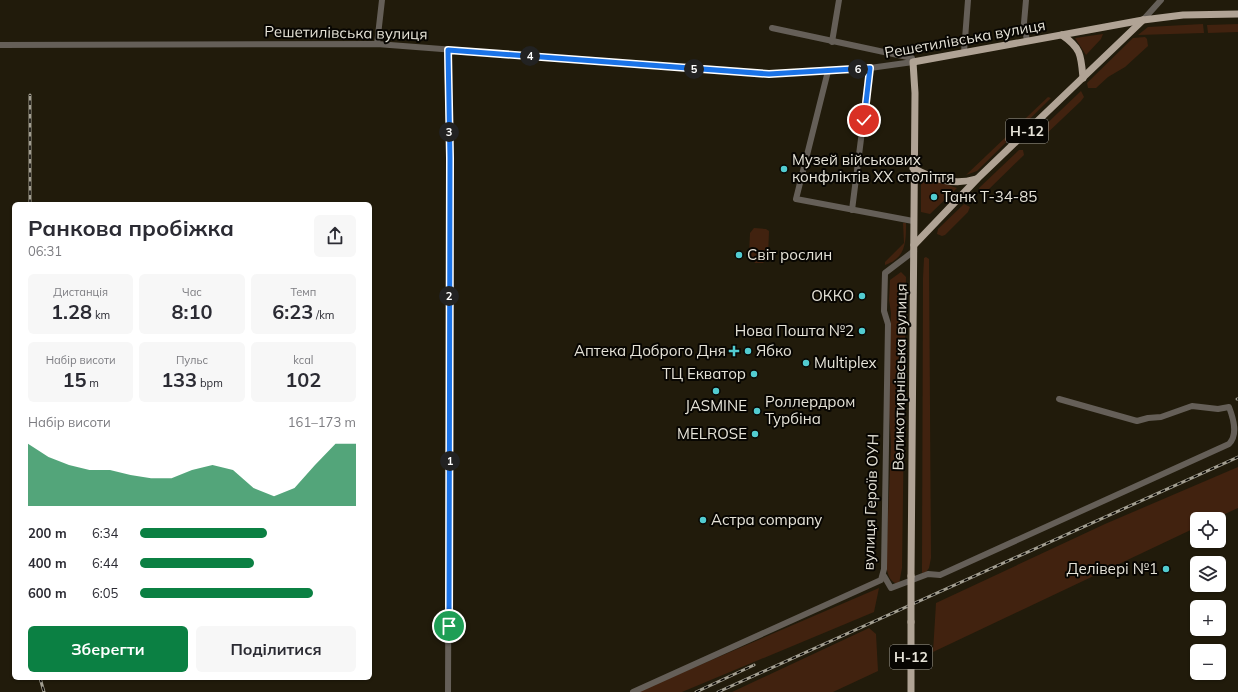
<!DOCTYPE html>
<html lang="uk">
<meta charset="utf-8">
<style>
:root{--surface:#fff;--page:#f7f7f7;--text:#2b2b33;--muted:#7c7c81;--accent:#0b8043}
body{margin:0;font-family:Mulish,sans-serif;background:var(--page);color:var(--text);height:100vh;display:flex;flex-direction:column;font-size:15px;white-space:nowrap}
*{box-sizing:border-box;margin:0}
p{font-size:13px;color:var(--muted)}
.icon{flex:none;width:22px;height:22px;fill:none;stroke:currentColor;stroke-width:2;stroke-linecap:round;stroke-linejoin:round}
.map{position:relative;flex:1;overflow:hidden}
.details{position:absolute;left:12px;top:202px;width:360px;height:478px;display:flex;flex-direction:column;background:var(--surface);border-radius:6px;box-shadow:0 1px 3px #0004}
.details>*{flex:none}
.controls{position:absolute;left:1190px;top:512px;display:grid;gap:8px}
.controls a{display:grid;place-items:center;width:36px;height:36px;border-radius:6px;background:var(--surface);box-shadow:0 1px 3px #0004;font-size:20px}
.pin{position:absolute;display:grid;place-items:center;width:34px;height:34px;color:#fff;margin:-17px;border:2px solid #fff;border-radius:50%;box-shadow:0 1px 4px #0007}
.km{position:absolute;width:20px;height:20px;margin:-10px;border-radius:50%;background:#222;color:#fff;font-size:11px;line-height:20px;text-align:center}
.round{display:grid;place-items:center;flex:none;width:42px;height:42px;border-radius:6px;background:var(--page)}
.overview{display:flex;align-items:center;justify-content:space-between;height:68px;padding:0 16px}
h1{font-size:22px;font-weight:700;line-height:30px}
.stats{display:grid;grid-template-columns:repeat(3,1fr);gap:6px;height:68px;padding:4px 16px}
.stats div{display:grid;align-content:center;border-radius:6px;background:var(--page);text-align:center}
.stats b{font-size:20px;font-weight:700}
.stats small{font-size:11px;font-weight:400}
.stats p{font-size:11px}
.chart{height:112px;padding:8px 16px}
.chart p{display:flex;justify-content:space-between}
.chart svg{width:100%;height:72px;margin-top:4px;fill:var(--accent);opacity:.7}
.button{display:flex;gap:8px;margin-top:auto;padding:8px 16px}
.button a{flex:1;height:46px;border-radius:6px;background:var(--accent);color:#fff;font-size:16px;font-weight:700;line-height:46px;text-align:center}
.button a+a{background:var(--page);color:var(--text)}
ul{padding:0 16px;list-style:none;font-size:13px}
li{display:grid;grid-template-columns:64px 48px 1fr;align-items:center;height:30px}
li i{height:10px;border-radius:5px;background:var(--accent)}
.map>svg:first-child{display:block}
.green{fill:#41220f}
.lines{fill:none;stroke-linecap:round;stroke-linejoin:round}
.minor{stroke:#655f58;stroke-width:6}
.major{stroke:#b0a395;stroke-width:7}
.rail-casing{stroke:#a39f92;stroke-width:3}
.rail{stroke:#080602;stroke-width:1.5;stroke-dasharray:4.5;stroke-linecap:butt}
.major-bridge{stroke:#b0a395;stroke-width:7}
.route-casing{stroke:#fff;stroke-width:8}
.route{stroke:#1a73e8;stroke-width:5}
.poi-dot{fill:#52ccd1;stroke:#080602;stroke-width:1.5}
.labels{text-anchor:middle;stroke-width:4;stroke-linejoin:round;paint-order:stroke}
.shield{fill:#080602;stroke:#a3a198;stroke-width:1}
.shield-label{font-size:14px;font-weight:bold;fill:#e6e3d8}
.street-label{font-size:15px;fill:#e6e3d8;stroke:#080602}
.poi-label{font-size:15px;fill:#e6e3d8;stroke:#080602;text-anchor:start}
</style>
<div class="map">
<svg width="1238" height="692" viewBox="0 0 1238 692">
<rect width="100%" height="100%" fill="#211b0b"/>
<g class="green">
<path d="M1203 24 1204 33 1138 35 1148 27Z"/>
<path d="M1238 24V32L1208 33 1207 25Z"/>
<path d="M1103 34 1101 39 1086 55 1075 38Z"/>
<path d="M1145 37 1147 39 1148 46 1125 67 1108 77 1096 88H1088L1087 83 1133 38Z"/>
<path d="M1081 91 1084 97 1081 101 1043 137 1038 135V132Z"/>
<path d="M1048 97 1051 98 977 171 966 175Z"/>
<path d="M1019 150H1023L1024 155 986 192 980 194 979 188Z"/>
<path d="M921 176 957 188 930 214 921 212Z"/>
<path d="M964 204 970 207 968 212 945 235 942 236 937 234 938 229Z"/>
<path d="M903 223H906C906 242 906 258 885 265V262L904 243Z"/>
<path d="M754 228 766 229 769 231 768 258 763 263H755L749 255 750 233Z"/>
<path d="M926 257 929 259 931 558 929 568 926 572 922 573 923 278 924 258Z"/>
<path d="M901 272 906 277 902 568 899 584C889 583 887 572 886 563L891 445 889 410 891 313 889 300 890 280Z"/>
<path d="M1238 467V508L1214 519H1197V527L933 652 936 603 1105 524Z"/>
<path d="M879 588 874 612 682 692H637Z"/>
<path d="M869 628 876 634 878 671 833 692H732Z"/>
</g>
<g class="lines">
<g class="minor">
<path d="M1026 0 1024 23 1027 41"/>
<path d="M1143 20 1161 0"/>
<path d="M832 42 839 0"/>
<path d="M377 44 382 0"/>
<path d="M0 45 377 44 769 74 870 68 913 62 912 58 772 28"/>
<path d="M447 50 450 158 448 692"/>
<path d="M964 52 968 0"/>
<path d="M828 71 796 199 913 221"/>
<path d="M852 210 870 68"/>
<path d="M884 576 891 588 928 574 940 575 1229 444C1238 435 1234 420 1229 407L1218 409 1192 406 1161 417 1148 418 1137 421 1059 399"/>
<path d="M633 692 881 580 884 569 888 324 884 311 885 273 914 251"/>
</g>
<g class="major">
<path d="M1062 35C1081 48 1081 55 1083 78"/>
<path d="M913 168C934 179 953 186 976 179"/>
<path d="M914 245 978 178 1143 20"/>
<path d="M911 576 915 93 913 62 1143 20 1183 15 1238 14"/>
<path d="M911 692V622"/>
</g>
<defs>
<g id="rail">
<path d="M30 204V95"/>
<path d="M1237 399H1238"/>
<path d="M40 678 44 692"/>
<path d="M696 692 754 665"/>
<path d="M718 692 1238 457"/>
</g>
</defs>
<use href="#rail" class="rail-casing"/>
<use href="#rail" class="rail"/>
<path class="major-bridge" d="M911 576V622"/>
</g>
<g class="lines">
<defs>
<path id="route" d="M449 626 450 158 448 50 769 74 870 68 864 120"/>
</defs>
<use href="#route" class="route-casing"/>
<use href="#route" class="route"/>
</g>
<g class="poi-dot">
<circle cx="784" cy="169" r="4"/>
<circle cx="934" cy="197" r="4"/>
<circle cx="739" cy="255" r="4"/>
<circle cx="862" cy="296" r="4"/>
<circle cx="862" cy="331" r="4"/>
<path d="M732 345h4v4h4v4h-4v4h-4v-4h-4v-4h4z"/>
<circle cx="748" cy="351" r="4"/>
<circle cx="806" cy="363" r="4"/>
<circle cx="754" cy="374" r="4"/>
<circle cx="716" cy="391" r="4"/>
<circle cx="757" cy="411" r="4"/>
<circle cx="755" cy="434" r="4"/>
<circle cx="703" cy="520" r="4"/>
<circle cx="1166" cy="569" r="4"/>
</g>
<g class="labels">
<g class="shield">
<rect x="1006" y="119" width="42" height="24" rx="3"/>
<rect x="890" y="645" width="42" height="24" rx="3"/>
</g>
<g class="shield-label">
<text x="1027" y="136">Н-12</text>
<text x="911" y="662">Н-12</text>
</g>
<g class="street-label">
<text transform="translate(346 33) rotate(1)" y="5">Решетилівська вулиця</text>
<text transform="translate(965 39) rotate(-10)" y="5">Решетилівська вулиця</text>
<text transform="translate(900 377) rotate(-89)" y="5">Великотирнівська вулиця</text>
<text transform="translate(871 502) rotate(-88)" y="5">вулиця Героїв ОУН</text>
</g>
<g class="poi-label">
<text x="792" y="165">Музей військових<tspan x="792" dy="17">конфліктів ХХ століття</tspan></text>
<text x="942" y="202">Танк Т-34-85</text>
<text x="747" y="260">Світ рослин</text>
<text x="854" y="301" text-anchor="end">ОККО</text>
<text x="854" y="336" text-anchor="end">Нова Пошта №2</text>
<text x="726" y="356" text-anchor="end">Аптека Доброго Дня</text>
<text x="756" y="356">Ябко</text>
<text x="814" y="368">Multiplex</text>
<text x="746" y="379" text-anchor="end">ТЦ Екватор</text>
<text x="765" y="407">Роллердром<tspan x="765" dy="17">Турбіна</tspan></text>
<text x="716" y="411" text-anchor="middle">JASMINE</text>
<text x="747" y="439" text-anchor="end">MELROSE</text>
<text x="711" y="525">Астра company</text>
<text x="1158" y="574" text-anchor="end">Делівері №1</text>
</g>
</g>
</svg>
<div class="controls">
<a><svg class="icon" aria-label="locate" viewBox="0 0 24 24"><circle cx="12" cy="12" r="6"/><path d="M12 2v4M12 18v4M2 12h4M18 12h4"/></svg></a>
<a><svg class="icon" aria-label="layers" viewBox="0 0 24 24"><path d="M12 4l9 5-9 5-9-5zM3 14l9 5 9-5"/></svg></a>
<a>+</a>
<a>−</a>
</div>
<div class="pin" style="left:449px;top:626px;background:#1e9e55"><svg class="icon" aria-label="arrive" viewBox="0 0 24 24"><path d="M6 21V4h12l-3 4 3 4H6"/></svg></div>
<div class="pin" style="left:864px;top:120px;background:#d93025"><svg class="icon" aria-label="check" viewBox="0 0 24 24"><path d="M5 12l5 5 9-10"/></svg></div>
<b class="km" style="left:450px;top:461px">1</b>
<b class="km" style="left:449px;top:296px">2</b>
<b class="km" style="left:449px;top:132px">3</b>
<b class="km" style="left:530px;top:56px">4</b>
<b class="km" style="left:694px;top:69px">5</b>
<b class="km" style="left:858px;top:69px">6</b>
<section class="details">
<div class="overview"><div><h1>Ранкова пробіжка</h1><p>06:31</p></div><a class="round"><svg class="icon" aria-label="share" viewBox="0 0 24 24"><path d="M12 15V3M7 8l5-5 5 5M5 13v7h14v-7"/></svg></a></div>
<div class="stats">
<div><p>Дистанція</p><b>1.28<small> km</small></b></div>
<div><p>Час</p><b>8:10</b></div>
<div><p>Темп</p><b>6:23<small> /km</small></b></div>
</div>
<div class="stats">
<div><p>Набір висоти</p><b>15<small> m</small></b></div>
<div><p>Пульс</p><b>133<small> bpm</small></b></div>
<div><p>kcal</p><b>102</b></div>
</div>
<div class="chart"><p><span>Набір висоти</span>161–173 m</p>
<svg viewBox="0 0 160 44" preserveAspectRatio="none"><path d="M0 44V6L10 14L20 19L30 22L40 22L50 25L60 27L70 27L80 22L90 19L100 22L110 33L120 38L130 33L140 19L150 6L160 6V44z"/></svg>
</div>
<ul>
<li><b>200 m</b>6:34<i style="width:59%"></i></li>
<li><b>400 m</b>6:44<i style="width:53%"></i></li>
<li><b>600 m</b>6:05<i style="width:80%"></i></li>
</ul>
<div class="button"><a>Зберегти</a><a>Поділитися</a></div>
</section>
</div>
